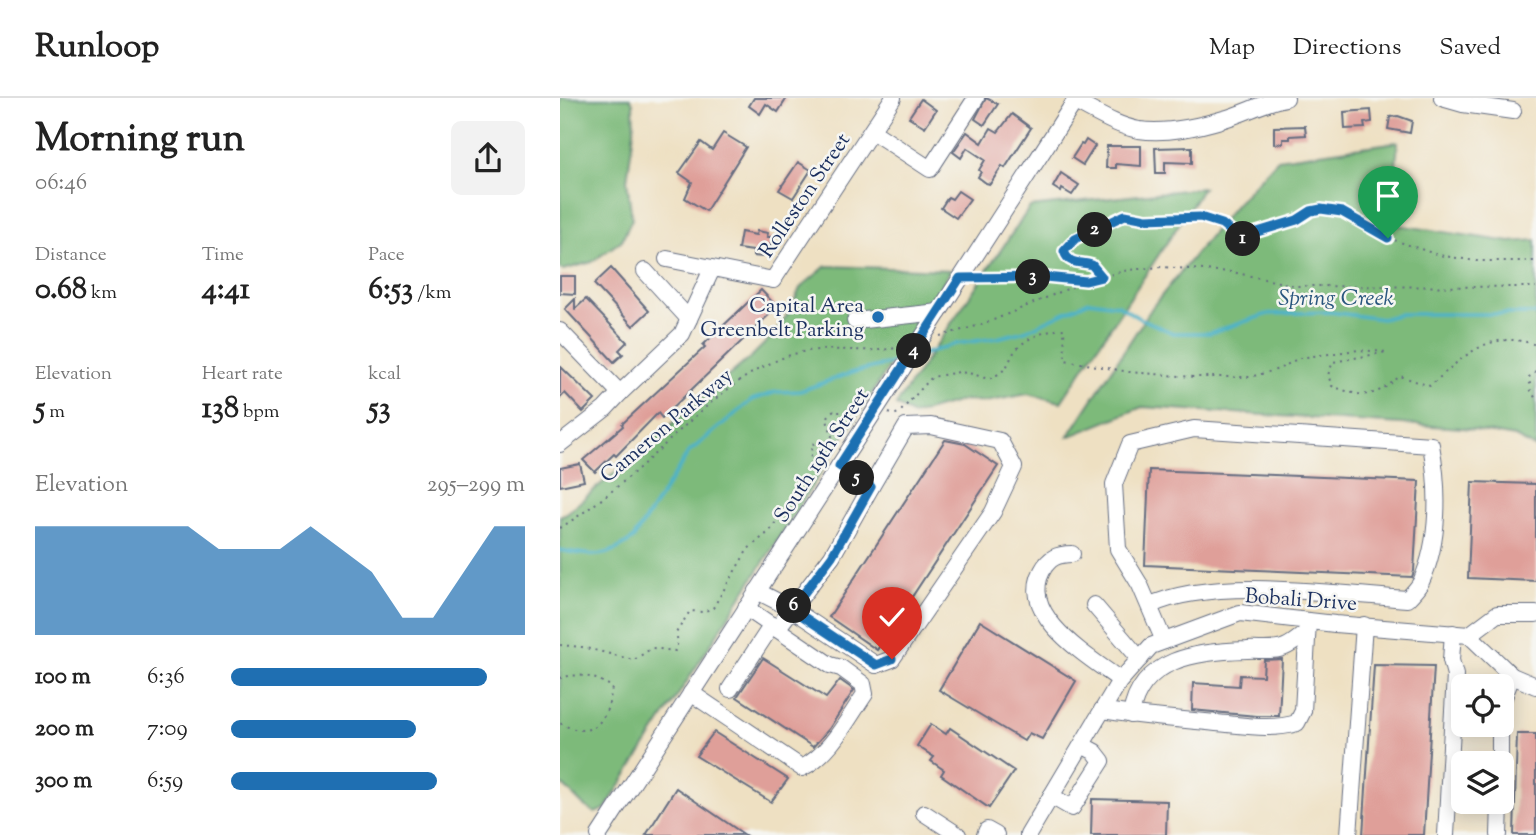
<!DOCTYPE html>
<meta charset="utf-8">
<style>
:root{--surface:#fff;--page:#f2f2f2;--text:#222;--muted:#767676;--line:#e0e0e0;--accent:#1f6fb2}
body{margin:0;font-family:"Sorts Mill Goudy",serif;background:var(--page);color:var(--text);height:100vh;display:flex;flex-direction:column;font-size:26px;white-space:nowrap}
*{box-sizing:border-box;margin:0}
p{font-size:23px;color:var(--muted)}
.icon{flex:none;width:38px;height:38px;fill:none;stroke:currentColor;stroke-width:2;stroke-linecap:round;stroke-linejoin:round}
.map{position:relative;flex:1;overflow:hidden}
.side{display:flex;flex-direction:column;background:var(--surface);width:560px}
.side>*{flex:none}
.tools{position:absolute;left:891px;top:576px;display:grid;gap:14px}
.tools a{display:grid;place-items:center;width:63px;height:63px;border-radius:10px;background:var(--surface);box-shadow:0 4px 18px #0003;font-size:35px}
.pin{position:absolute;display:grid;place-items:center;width:60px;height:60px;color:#fff;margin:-72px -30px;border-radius:50% 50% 50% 0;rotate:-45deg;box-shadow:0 0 7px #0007}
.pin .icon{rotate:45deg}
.km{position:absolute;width:35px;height:35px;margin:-18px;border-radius:50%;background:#222;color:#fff;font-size:19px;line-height:35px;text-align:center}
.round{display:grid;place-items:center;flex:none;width:74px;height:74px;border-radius:10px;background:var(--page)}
.headline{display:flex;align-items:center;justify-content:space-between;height:119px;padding:0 35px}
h1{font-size:38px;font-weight:700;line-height:52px}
.stats{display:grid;grid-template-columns:repeat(3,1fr);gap:10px;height:119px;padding:7px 35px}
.stats div{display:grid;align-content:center}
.stats b{font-size:30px;font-weight:700}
.stats small{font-size:19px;font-weight:400}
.stats p{font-size:19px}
.chart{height:196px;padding:14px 35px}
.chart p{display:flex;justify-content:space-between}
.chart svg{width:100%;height:126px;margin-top:7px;fill:var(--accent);opacity:.7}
ul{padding:0 35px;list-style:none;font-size:23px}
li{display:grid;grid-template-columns:112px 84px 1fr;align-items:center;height:52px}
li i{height:18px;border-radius:9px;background:var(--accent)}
header{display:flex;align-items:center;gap:42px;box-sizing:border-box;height:98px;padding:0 35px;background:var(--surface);border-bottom:2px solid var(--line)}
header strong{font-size:33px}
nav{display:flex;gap:38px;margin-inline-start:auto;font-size:24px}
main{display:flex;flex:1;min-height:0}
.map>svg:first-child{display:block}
.forest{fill:#7dba7a;stroke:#4c746c;stroke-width:2}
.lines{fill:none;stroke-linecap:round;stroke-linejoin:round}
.stream{stroke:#4bb2ca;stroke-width:3.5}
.building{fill:#df9f99}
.minor-casing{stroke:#656d81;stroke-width:18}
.path{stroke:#656d81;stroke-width:2;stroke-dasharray:2 5;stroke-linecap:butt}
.minor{stroke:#fff;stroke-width:16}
.minor-bridge-casing{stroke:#656d81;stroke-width:18;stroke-linecap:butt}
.minor-bridge{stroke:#fff;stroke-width:16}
.route-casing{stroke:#fff;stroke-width:14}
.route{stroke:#1f6fb2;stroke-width:9}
.poi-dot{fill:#1f6fb2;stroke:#f6f6f2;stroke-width:2.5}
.labels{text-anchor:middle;stroke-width:5;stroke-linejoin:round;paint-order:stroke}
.street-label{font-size:21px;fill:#1b2f5e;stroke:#f6f6f2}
.poi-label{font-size:21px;fill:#1b2f5e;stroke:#f6f6f2;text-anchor:end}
.water-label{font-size:23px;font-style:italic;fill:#29567e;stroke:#f6f6f2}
</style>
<header>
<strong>Runloop</strong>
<nav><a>Map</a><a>Directions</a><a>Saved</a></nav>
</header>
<main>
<section class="side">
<div class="headline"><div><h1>Morning run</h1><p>06:46</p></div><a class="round"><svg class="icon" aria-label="share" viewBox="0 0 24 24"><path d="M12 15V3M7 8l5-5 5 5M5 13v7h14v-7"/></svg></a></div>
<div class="stats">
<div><p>Distance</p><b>0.68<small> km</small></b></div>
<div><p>Time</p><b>4:41</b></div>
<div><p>Pace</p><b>6:53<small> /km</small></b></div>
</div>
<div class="stats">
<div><p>Elevation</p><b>5<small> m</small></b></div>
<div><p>Heart rate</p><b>138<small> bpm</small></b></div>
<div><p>kcal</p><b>53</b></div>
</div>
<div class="chart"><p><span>Elevation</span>295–299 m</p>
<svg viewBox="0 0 160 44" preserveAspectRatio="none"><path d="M0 44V6L10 6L20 6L30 6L40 6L50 6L60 14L70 14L80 14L90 6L100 14L110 22L120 38L130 38L140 22L150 6L160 6V44z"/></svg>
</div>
<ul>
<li><b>100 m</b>6:36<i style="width:87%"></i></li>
<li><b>200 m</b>7:09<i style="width:63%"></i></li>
<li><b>300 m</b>6:59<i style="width:70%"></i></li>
</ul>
</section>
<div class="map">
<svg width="976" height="737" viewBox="0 0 976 737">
<rect width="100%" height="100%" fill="#f6f6f2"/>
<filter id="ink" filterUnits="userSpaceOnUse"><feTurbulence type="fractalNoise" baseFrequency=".0143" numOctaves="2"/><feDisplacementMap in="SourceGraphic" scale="14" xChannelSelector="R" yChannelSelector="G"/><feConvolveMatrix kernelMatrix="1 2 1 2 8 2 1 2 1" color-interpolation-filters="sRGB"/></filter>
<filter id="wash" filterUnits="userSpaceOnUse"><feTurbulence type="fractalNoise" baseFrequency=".00686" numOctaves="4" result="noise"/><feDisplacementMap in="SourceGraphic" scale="28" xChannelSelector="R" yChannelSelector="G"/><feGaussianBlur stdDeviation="1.57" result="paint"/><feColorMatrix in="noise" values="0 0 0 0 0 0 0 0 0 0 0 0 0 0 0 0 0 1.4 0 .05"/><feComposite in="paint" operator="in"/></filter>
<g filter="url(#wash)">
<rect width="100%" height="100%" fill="#eee0c2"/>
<g class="forest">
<path d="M0 0H70L73 5 74 33 67 82 72 121 62 142 32 164 3 172 0 171Z"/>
<path d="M838 44 831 126 950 144 976 142V350L955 339 903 330 582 309 508 339 593 208 676 106 718 61Z"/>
<path d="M643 90 501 304 468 296 425 304 404 302 353 317 336 307 470 109Z"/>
<path d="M266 168 391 172 45 711 35 715 23 707 4 688 0 687V418L7 415 192 258 214 236 231 211 240 190Z"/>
</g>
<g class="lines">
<g class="stream">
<path d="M358 258 395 246 437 240 465 233 529 203 558 207 577 219 613 235H650L708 216 770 214 822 221 840 216H976"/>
<path d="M0 452C32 458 45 462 73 441L129 354 192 302 216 294 240 293 294 274 341 263"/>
</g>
</g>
<g id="blocks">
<g class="building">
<path d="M194 0H227L218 14 206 6 200 16 189 8Z"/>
<path d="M426 0 438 6 424 27 415 21Z"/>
<path d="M361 1 376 12 365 29 349 19Z"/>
<path d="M811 12 812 24 804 25 805 30 785 31 784 14Z"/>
<path d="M452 16 471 30 445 70 442 68 430 86 426 85 418 79 421 74 419 72 425 62 407 50 401 60 393 54 407 34 422 45 431 30 438 34Z"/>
<path d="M838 18 852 23 850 35 828 31 830 19Z"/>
<path d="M745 28 746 37 730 38V41H723V45L714 46V29Z"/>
<path d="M163 35 186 49 146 113 125 100 132 84 119 75 141 44 152 52Z"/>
<path d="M526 42 535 48 523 67 512 60 521 46 523 47Z"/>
<path d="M547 48H581V68L556 66V70H546Z"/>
<path d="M632 49V65L605 64V75H596L595 50Z"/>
<path d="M238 64 251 72 233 100 219 92Z"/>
<path d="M501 75 519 87 512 97 502 91 501 94 493 89Z"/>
<path d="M398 93 410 101 396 120 381 110 388 99 392 101Z"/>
<path d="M197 133 208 135 207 139H212L209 156 204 155 203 159 193 158V153L178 151 181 134 196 137Z"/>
<path d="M51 170 89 213 73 228 34 186Z"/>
<path d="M0 178H15V196L0 195Z"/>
<path d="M201 192 217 209 102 320 98 315 56 358 54 356 35 374 23 362 63 328 62 326 145 249 143 247Z"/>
<path d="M15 201V211L26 201 67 244 59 252 63 256 54 264 5 211Z"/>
<path d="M0 268 35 302 23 314 5 295 0 300Z"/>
<path d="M385 342 405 346 438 368 317 552 269 519Z"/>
<path d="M20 366 24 383 0 388V370Z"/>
<path d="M589 372 859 383 854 473 852 479 585 467Z"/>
<path d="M912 384 976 386V483L908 480Z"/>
<path d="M420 523 516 583 482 641 469 635 464 643 379 592Z"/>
<path d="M203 560 266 600 280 582 294 592 269 631 253 649 177 599Z"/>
<path d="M722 561 719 618H697L632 612 633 585 679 588 680 577 703 578 704 562Z"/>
<path d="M814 567 874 568 864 737H803Z"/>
<path d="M371 626 386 636 390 630 454 673 429 710 381 677 384 672 371 663 374 659 357 648Z"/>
<path d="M154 634 228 681 211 704 136 658Z"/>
<path d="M957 636H976V737H954Z"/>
<path d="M116 690 185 737H86Z"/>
<path d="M532 701 607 703 606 737H531Z"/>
</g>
</g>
</g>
<g filter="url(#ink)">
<use href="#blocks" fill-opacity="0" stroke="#656d81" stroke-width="2"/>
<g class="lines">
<defs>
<g id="minor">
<path d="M882 0 903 6 953 13"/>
<path d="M515 4C535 14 556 28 579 32 607 36 637 29 664 21 685 15 704 4 726 0"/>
<path d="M312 33 370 71 416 0"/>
<path d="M107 161 213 182 333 0"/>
<path d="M85 173 129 221"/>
<path d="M295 223 379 214"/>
<path d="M0 233 60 295 45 311 0 346"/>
<path d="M364 237 517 0"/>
<path d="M60 295 122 236 152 171"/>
<path d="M512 456C497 456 489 460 482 473 458 518 531 560 560 582"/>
<path d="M197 493 232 511 272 458 311 389 279 368"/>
<path d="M534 507 580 561"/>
<path d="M589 508C650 478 777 496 847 501 852 496 858 490 861 484 880 443 879 390 871 347L634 331 570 346 554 386 558 451 580 487 604 543"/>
<path d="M217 531 232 511 316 567 332 561 433 414 454 369 440 343 371 328 346 329 311 389"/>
<path d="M909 537 952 578 976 588"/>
<path d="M909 537 937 516H976"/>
<path d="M170 591 212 527"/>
<path d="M131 595 242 670C271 655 287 622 305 596L303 586 281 570 270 567 186 510"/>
<path d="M942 604 952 578"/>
<path d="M542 612C580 619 618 621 656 625 682 627 711 633 737 625L743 613 748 523"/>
<path d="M571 617C580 560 638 553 687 552 698 551 715 554 725 549 733 546 740 539 747 534"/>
<path d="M940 665V626"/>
<path d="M491 698 512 710 542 663 535 654 522 647"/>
<path d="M364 715 398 737"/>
<path d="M39 737 342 271"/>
<path d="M425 737 427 732 436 737"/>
<path d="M468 737 559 584 591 548 680 515 775 526 909 537"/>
<path d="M789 737 804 527"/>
<path d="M886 737 895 577 891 562 893 535"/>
<path d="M939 737 940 704"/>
</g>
</defs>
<use href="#minor" class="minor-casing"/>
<g class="path">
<path d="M542 179 532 167 512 164 506 160 504 153 515 140 565 117 586 121 640 119 662 126 680 141H685L694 135 737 122 751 113 761 111 782 114 828 140 878 157 916 163H976"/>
<path d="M419 180 485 179 525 183"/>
<path d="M380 238 424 226 526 183 568 172 601 169 672 174 737 188 976 189"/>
<path d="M976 274 969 279 971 293 976 301"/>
<path d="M329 315 334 317 340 314 372 279 399 274 413 276 428 281C455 271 445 259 462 246 473 237 490 232 504 231L505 262 569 274 633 279H690L719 271 739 260 798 252 827 254 773 264 768 277 772 288C804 300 813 301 840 278L870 288C903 259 929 230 976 247"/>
<path d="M0 430C32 410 62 386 89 361 131 323 170 280 225 259 262 244 302 258 341 249"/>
<path d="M0 547 22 549 74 562 92 550 115 553 118 544 116 535 130 513 143 514 153 510 188 451 210 433 244 380 250 366 252 346 268 343 272 338C270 327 262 321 274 312L276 314C293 315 293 304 305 303"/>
<path d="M0 580C19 574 36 579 52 589 48 622 34 644 0 625"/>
</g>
<use href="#minor" class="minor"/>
<defs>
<path id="minor-bridge" d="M342 271 364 237"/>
</defs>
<use href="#minor-bridge" class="minor-bridge-casing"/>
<use href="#minor-bridge" class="minor-bridge"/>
</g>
</g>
<g class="lines" filter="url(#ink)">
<defs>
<path id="route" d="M332 561 316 567 232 511 272 458 311 389 279 368 400 180 485 179 526 183 542 179 532 167C520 163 509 168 504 153L515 141 565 117 586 121 640 119 662 126 680 141H685L694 135 737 122 751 113 761 111 782 114 828 140"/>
</defs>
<use href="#route" class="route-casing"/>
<use href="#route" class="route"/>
</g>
<circle class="poi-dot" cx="318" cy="219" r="7"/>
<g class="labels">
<g class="street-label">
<text transform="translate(244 97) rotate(-56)" y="7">Rolleston Street</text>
<text transform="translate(106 327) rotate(-40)" y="7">Cameron Parkway</text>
<text transform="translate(261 357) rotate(-57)" y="7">South 19th Street</text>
<text transform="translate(741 501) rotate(4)" y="7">Bobali Drive</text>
</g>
<g class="poi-label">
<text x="304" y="214">Capital Area<tspan x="304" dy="24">Greenbelt Parking</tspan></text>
</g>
<g class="water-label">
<text x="776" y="207">Spring Creek</text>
</g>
</g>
</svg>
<div class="tools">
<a><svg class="icon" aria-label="locate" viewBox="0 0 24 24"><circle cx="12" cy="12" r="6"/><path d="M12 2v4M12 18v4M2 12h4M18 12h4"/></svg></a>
<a><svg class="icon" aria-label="layers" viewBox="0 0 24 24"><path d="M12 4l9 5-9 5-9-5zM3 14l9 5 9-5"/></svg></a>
</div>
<div class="pin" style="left:828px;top:140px;background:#1e9e55"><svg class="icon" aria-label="arrive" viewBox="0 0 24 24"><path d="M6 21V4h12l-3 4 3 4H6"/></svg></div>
<div class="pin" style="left:332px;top:561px;background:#d93025"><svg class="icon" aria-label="check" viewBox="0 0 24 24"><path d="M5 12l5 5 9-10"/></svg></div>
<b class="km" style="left:683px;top:141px">1</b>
<b class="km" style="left:535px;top:132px">2</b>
<b class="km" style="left:473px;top:179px">3</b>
<b class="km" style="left:354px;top:253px">4</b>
<b class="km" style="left:297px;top:380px">5</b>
<b class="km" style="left:234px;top:508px">6</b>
</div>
</main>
